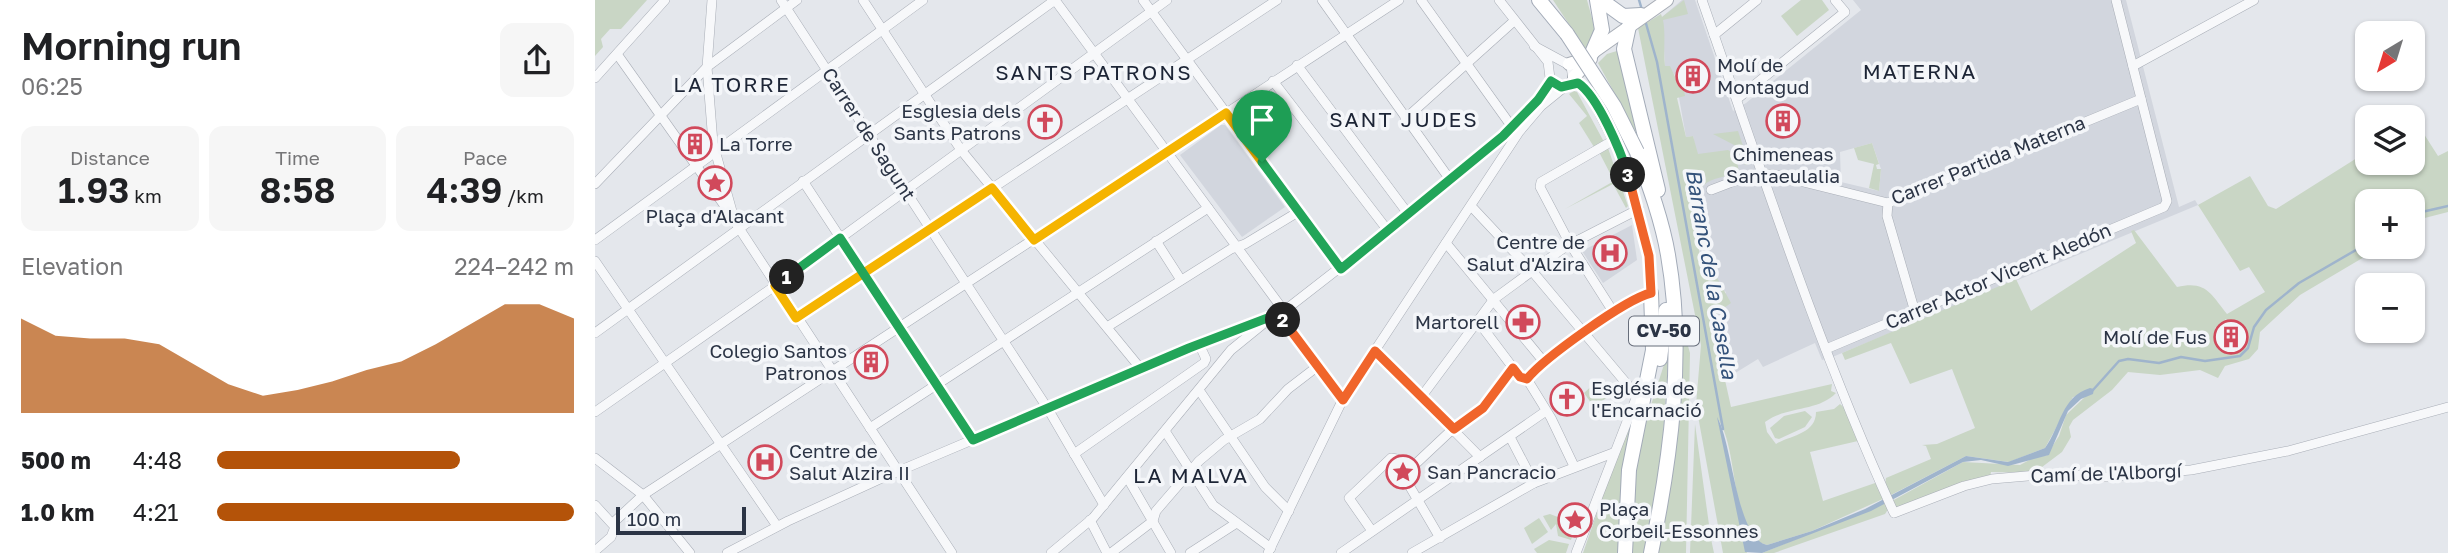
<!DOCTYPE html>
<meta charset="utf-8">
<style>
:root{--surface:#fff;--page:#f6f6f6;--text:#202124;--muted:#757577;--accent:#b45309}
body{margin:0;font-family:"Golos Text",sans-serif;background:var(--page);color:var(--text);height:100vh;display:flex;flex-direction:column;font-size:26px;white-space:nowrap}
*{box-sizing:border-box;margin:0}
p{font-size:23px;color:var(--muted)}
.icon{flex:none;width:38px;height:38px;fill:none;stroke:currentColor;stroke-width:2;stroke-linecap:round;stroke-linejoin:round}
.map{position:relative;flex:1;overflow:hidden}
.details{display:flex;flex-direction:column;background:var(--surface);width:595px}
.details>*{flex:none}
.needle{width:46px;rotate:218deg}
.controls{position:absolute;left:1760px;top:21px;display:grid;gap:14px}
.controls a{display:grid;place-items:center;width:70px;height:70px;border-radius:14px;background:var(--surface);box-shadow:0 2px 5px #0004;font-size:35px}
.scale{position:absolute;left:21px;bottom:18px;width:130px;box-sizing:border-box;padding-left:7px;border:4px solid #2b3445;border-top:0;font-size:19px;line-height:24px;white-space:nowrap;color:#2b3445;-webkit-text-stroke:5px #f4f6f9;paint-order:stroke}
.pin{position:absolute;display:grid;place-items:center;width:60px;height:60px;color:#fff;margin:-72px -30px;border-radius:50% 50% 50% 0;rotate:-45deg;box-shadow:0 0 7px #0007}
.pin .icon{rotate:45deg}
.km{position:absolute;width:35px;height:35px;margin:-18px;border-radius:50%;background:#222;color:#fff;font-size:19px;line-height:35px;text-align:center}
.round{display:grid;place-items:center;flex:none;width:74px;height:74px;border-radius:14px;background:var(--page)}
.head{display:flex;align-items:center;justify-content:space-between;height:119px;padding:0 21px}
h1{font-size:38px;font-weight:600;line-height:52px}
.stats{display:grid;grid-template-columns:repeat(3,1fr);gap:10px;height:119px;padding:7px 21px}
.stats div{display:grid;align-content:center;border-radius:14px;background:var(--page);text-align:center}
.stats b{font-size:35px;font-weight:600}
.stats small{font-size:19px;font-weight:400}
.stats p{font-size:19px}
.chart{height:196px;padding:14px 21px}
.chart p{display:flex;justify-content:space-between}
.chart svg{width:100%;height:126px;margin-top:7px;fill:var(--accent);opacity:.7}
ul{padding:0 21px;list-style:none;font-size:23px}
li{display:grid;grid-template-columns:112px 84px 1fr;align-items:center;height:52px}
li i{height:18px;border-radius:9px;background:var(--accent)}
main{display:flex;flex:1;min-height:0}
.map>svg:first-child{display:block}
.built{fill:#d2d6de;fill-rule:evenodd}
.green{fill:#c9d6c5;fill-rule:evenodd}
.water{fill:#9fb4cc}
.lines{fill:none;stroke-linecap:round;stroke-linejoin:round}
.stream{stroke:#9fb4cc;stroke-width:2.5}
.minor-casing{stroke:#a9aeb7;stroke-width:10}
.secondary-casing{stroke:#a9aeb7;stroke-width:14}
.primary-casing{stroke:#a3abb8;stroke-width:16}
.minor{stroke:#f7f8fa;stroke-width:9}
.secondary{stroke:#fff;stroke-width:12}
.primary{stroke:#fff;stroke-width:14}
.primary-bridge-casing{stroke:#a3abb8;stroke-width:16;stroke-linecap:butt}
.primary-bridge{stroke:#fff;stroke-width:14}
.split-1-casing{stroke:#fff;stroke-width:14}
.split-2-casing{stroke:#fff;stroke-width:14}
.split-3-casing{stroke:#fff;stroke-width:14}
.split-4-casing{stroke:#fff;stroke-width:14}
.split-1{stroke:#f5b400;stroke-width:9}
.split-2{stroke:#22a559;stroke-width:9}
.split-3{stroke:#f0652b;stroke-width:9}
.split-4{stroke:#22a559;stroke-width:9}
.labels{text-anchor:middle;stroke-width:7;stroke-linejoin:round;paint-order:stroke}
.shield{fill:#f4f6f9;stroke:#676e7b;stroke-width:2}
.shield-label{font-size:18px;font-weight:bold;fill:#2b3445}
.poi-label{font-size:19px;fill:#2b3445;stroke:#f4f6f9;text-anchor:start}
.street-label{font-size:19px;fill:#2b3445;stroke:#f4f6f9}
.neighbourhood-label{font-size:21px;letter-spacing:2px;fill:#1d2536;stroke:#f4f6f9}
.water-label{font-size:21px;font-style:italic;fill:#34527a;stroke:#f4f6f9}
</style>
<main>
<section class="details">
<div class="head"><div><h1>Morning run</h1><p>06:25</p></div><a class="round"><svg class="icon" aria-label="share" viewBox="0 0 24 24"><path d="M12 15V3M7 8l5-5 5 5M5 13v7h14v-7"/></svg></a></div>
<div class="stats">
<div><p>Distance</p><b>1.93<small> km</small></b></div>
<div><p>Time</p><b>8:58</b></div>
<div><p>Pace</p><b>4:39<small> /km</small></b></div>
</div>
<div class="chart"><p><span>Elevation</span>224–242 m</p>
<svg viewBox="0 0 160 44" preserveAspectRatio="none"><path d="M0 44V11L10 17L20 18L30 18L40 20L50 27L60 34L70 38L80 36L90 33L100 29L110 26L120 20L130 13L140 6L150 6L160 11V44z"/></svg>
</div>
<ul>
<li><b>500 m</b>4:48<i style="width:68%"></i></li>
<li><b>1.0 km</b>4:21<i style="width:100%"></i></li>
</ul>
</section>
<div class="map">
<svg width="1853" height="553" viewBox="0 0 1853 553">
<rect width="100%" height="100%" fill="#e4e7ec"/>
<g class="built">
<path d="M1087 0H1100L1138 111 1151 103 1266 10 1258 0H1531L1584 207 1600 200 1603 205 1235 358 1227 360 1220 343 1168 367 1163 359 1137 375 1122 313 1128 308 1131 292 1109 275 1102 232 1100 196 1108 187 1098 136 1091 137 1080 75 1070 66 1067 17ZM1277 143 1286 169 1284 191 1246 182 1245 152Z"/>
<path d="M626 125H630L690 207 647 237 585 155Z"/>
<path d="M1037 225 1042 260 1008 283 987 251Z"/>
</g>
<g class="green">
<path d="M0 0H52L26 29H15L6 39 8 47 0 56Z"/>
<path d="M958 0H992L1000 29 991 50Z"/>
<path d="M1089 0 1093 14 1068 20C1071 35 1068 50 1070 66H1075L1081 79 1087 78 1090 96 1082 98 1091 137 1098 136 1103 154 1133 150C1144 156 1142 164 1144 172 1134 176 1116 178 1109 185 1091 201 1105 252 1109 275L1120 274 1136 303 1122 313 1137 375 1130 380 1136 407 1237 384 1236 391 1241 393C1223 412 1191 406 1170 422L1172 432 1181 444C1196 435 1221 434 1221 412L1239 409 1245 404 1253 411 1263 441 1215 452 1228 501 1283 482 1290 498 1217 531 1172 545 1166 543C1134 521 1144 450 1123 419L1152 553H1128L1101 405 1106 345 1043 28 1066 14 1067 17Z"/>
<path d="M1206 0H1227L1234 10 1202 36 1186 16Z"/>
<path d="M1025 50 1044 138 1003 63 1012 54Z"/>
<path d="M979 91 982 92 1009 142 999 147 984 123 992 116 974 94Z"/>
<path d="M1820 120 1843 156 1853 151V212L1818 221V201H1773V247H1786L1705 295 1665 332 1663 349 1654 359 1630 366 1623 378 1605 370 1565 375 1533 372 1517 390 1478 420 1474 427 1476 437 1467 452 1443 470 1445 473 1396 472 1395 477 1305 508 1299 506 1297 501 1368 462 1425 465 1442 456H1451L1464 436 1471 415 1492 395 1478 397 1450 448 1414 462 1371 456 1294 496 1290 485 1291 478 1336 459 1331 446 1327 445 1342 444 1380 428 1357 369 1315 384 1296 343 1250 360 1247 353 1421 279 1436 311 1541 243 1536 231 1539 230 1582 287C1611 280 1616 294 1632 314L1670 292 1654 267 1645 271 1603 205 1655 176 1673 206 1681 209 1773 151V163H1818ZM1631 319 1651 339 1629 350 1620 328Z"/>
<path d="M1143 131 1154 164 1150 165 1141 146 1118 134Z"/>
<path d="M1277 143 1284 164 1281 165 1282 169H1286L1284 191 1274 188 1279 164 1263 160 1259 148Z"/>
<path d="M1013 148 1033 206 1031 208 1018 184 970 209 1019 181 1004 152Z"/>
<path d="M1087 325 1095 353 1091 553H1063L1079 466Z"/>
<path d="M1074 349 1067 450 1050 553H1037L1039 472 1047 433Z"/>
<path d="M1002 381 1014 396 999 407 989 393Z"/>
<path d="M1210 411 1217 417 1210 427 1184 439 1180 438 1175 428 1189 416Z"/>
<path d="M1033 424 1036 425 1027 473 1023 553H988Z"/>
<path d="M1100 424 1116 539 1119 553H1095Z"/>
<path d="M1292 502 1294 508 1290 514 1179 553H1167Z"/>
<path d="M955 514 981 524 976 540 963 536 961 524 956 530 948 516Z"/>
<path d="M944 518 953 532 937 544 929 528Z"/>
<path d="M954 540 974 544 971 553H942L939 549Z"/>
</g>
<path class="water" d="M1495 388 1499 389 1498 394 1486 399 1473 411 1454 455 1413 466 1386 460 1368 462 1276 511 1167 553 1150 552 1122 417C1138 444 1141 538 1172 545L1217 531 1270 509 1371 456 1413 462 1450 448C1466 426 1466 397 1495 388Z"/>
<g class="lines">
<g class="stream">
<path d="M1044 0 1047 10"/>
<path d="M1050 20 1062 62 1128 429"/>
<path d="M1818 214 1853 206"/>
<path d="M1498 390 1524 361 1533 359 1564 363 1586 357 1610 361 1645 356 1653 348 1659 327 1671 310 1704 283 1773 243"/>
</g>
<defs>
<g id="minor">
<path d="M117 0 112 67 118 143 140 222 357 553"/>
<path d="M186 0 453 409 509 505"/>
<path d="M268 0 366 150 546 369"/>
<path d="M460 0 689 311"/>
<path d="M548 0 746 269"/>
<path d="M727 0 856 181"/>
<path d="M826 0 917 127"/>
<path d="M904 0 953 62 955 78 960 85"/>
<path d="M1107 0C1167 172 1223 347 1299 513L1369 486 1397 479 1455 474 1512 477 1596 470 1693 451 1853 407"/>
<path d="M1119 35 1162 0"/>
<path d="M22 54 134 212"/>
<path d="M702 65 814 215"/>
<path d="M1538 66 1659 0"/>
<path d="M0 78 70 0"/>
<path d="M678 81 794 232"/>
<path d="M976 83H983L991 89C1028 152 1055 221 1056 295"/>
<path d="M1142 99 1250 12 1240 0"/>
<path d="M810 119 919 21"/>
<path d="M1019 140 946 182 945 187 975 244 1019 313"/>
<path d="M208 181 378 440"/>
<path d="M0 184 112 67 202 0"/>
<path d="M1116 190 1155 175 1177 174 1293 203 1546 99"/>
<path d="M1293 203 1292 216 1320 312"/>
<path d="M876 206 937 271 1042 396"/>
<path d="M0 240 328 0"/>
<path d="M561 241 586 280"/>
<path d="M851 243 949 362"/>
<path d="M0 261 182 526"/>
<path d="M683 314 748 399"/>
<path d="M201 318 682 0"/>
<path d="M882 320 925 377 932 379 956 418 979 466"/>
<path d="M512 327 636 249 650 244 703 212"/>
<path d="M0 333 460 0"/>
<path d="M1231 349 1569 207 1572 201 1521 0"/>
<path d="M780 351 885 457"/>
<path d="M932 379C947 359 1032 299 1056 293"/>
<path d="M604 390 670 487 694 511"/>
<path d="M827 396 899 299 970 247 1044 209"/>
<path d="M0 412 177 288 572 0"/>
<path d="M275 428 613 208"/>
<path d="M570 431 618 505 676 548"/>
<path d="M915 437 939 483"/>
<path d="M479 454 609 363 611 359 605 346"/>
<path d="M0 458 48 495 95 553"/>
<path d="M532 477 576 553"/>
<path d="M0 505 20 527 16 537 0 551"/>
<path d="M495 520 512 553"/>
<path d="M19 522 48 495 804 0"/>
<path d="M777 531 754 498 796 458 802 459 814 470"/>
<path d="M845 538 811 480 814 470 862 425 888 408 918 368"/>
<path d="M132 553 193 521 285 479 594 348 689 311 856 181 924 122 956 81"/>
<path d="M456 553 498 518 636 350 668 324"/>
<path d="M516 553 558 521 561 511 604 461 629 440 665 419 693 389 723 366"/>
<path d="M595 553 640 524"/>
<path d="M673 553 748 399 924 132 946 106 978 80 976 66 939 46"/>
<path d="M746 553 951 411"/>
<path d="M817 553 939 483 1018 453"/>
<path d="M981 553 1045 388"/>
</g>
<g id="secondary">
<path d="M974 64 987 60 1072 0"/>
<path d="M979 77 996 59"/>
</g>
<g id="primary">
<path d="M944 0 972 34"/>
<path d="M1006 0 1028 16 1046 15"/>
<path d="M1034 26 1029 49 1063 190"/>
<path d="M997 53 1007 30 1002 0"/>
<path d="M1042 152C1054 185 1067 220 1073 255 1090 352 1076 457 1056 553"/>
<path d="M1065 359 1071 310"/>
<path d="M1030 553 1034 470 1058 350 1056 293"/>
</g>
</defs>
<use href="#minor" class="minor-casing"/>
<use href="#secondary" class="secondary-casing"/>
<use href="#primary" class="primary-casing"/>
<use href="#minor" class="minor"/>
<use href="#secondary" class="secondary"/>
<use href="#primary" class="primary"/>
<defs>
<path id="primary-bridge" d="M972 34 1019 106 1042 152"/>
</defs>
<use href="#primary-bridge" class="primary-bridge-casing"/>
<use href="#primary-bridge" class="primary-bridge"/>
</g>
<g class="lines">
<defs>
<path id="split-1" d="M192 277 180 286 201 318 397 188 439 240 631 113 667 162"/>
<path id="split-2" d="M192 277 245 238 378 440 594 348 683 314 688 320"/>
<path id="split-3" d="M688 320 748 400 780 351 859 429 888 408 918 368 925 377 932 379C949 358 1031 299 1056 293L1054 256 1033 175"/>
<path id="split-4" d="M667 162 746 269 908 136 943 100 956 81 966 87 983 83C1003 96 1026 152 1033 175"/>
</defs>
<use href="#split-1" class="split-1-casing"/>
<use href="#split-2" class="split-2-casing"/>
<use href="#split-3" class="split-3-casing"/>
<use href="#split-4" class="split-4-casing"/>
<use href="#split-1" class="split-1"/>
<use href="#split-2" class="split-2"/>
<use href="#split-3" class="split-3"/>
<use href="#split-4" class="split-4"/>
</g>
<defs>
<symbol id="building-ring" viewBox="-11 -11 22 22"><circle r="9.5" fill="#f4f6f9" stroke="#d1495b" stroke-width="1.5"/><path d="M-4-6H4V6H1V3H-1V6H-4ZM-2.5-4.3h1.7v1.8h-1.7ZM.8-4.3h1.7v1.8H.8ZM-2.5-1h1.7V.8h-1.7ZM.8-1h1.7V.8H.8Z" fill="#d1495b"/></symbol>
<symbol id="church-ring" viewBox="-11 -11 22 22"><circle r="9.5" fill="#f4f6f9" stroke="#d1495b" stroke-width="1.5"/><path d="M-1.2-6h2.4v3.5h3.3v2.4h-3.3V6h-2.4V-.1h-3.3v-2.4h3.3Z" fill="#d1495b"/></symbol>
<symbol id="sight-ring" viewBox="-11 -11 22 22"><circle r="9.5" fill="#f4f6f9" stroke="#d1495b" stroke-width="1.5"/><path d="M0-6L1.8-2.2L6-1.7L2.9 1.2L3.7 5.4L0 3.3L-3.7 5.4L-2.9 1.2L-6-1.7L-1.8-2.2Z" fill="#d1495b"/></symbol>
<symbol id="hospital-ring" viewBox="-11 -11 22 22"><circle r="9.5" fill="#f4f6f9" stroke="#d1495b" stroke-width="1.5"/><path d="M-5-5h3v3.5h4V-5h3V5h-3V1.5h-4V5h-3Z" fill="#d1495b"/></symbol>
<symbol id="pharmacy-ring" viewBox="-11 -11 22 22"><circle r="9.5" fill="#f4f6f9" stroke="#d1495b" stroke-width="1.5"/><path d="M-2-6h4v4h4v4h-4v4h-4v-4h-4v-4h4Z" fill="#d1495b"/></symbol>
</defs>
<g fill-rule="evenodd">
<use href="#building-ring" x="1079" y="57" width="38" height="38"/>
<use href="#building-ring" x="1169" y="102" width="38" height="38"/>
<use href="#church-ring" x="431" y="103" width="38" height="38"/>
<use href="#building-ring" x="81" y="125" width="38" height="38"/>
<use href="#sight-ring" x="101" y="164" width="38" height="38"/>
<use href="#hospital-ring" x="996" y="234" width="38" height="38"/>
<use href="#pharmacy-ring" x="909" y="303" width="38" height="38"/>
<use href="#building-ring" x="1617" y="318" width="38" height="38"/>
<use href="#building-ring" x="257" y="343" width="38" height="38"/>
<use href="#church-ring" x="953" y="380" width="38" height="38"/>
<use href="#hospital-ring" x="151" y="443" width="38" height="38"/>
<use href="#sight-ring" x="789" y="453" width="38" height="38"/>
<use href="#sight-ring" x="961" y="501" width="38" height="38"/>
</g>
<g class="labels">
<rect class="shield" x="1034" y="316.5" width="70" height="29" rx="5"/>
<g class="shield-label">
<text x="1069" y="337">CV-50</text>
</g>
<g class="poi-label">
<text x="1122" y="72">Molí de<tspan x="1122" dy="22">Montagud</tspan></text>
<text x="426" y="118" text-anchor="end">Esglesia dels<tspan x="426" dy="22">Sants Patrons</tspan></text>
<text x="124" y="151">La Torre</text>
<text x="1188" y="161" text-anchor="middle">Chimeneas<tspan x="1188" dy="22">Santaeulalia</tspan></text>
<text x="120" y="223" text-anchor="middle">Plaça d'Alacant</text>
<text x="990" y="249" text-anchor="end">Centre de<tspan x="990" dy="22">Salut d'Alzira</tspan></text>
<text x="904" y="329" text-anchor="end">Martorell</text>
<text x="1612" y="344" text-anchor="end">Molí de Fus</text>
<text x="252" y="358" text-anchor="end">Colegio Santos<tspan x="252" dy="22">Patronos</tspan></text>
<text x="996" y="395">Església de<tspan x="996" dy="22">l'Encarnació</tspan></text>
<text x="194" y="458">Centre de<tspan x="194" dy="22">Salut Alzira II</tspan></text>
<text x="832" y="479">San Pancracio</text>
<text x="1004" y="516">Plaça<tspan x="1004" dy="22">Corbeil-Essonnes</tspan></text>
</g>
<g class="street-label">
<text transform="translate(274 134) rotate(57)" y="7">Carrer de Sagunt</text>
<text transform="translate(1393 160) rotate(-22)" y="7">Carrer Partida Materna</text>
<text transform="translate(1403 276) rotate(-23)" y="7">Carrer Actor Vicent Aledón</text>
<text transform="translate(1511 473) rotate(-2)" y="7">Camí de l'Alborgí</text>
</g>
<g class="neighbourhood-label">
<text x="1325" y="79">MATERNA</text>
<text x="499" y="80">SANTS PATRONS</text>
<text x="137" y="92">LA TORRE</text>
<text x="809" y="127">SANT JUDES</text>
<text x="596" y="483">LA MALVA</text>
</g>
<g class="water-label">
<text transform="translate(1116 274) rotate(80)" y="7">Barranc de la Casella</text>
</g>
</g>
</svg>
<div class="controls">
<a><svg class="needle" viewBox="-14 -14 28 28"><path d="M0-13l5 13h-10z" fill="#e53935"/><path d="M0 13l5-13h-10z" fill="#757577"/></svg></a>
<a><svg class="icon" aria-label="layers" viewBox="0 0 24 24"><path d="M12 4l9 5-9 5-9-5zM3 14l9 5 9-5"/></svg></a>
<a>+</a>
<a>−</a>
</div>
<div class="scale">100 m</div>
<div class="pin" style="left:667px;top:162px;background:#1e9e55"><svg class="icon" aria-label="arrive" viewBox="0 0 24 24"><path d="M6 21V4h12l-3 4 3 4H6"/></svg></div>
<b class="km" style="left:192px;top:277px">1</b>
<b class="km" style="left:688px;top:320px">2</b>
<b class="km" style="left:1033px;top:175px">3</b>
</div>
</main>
